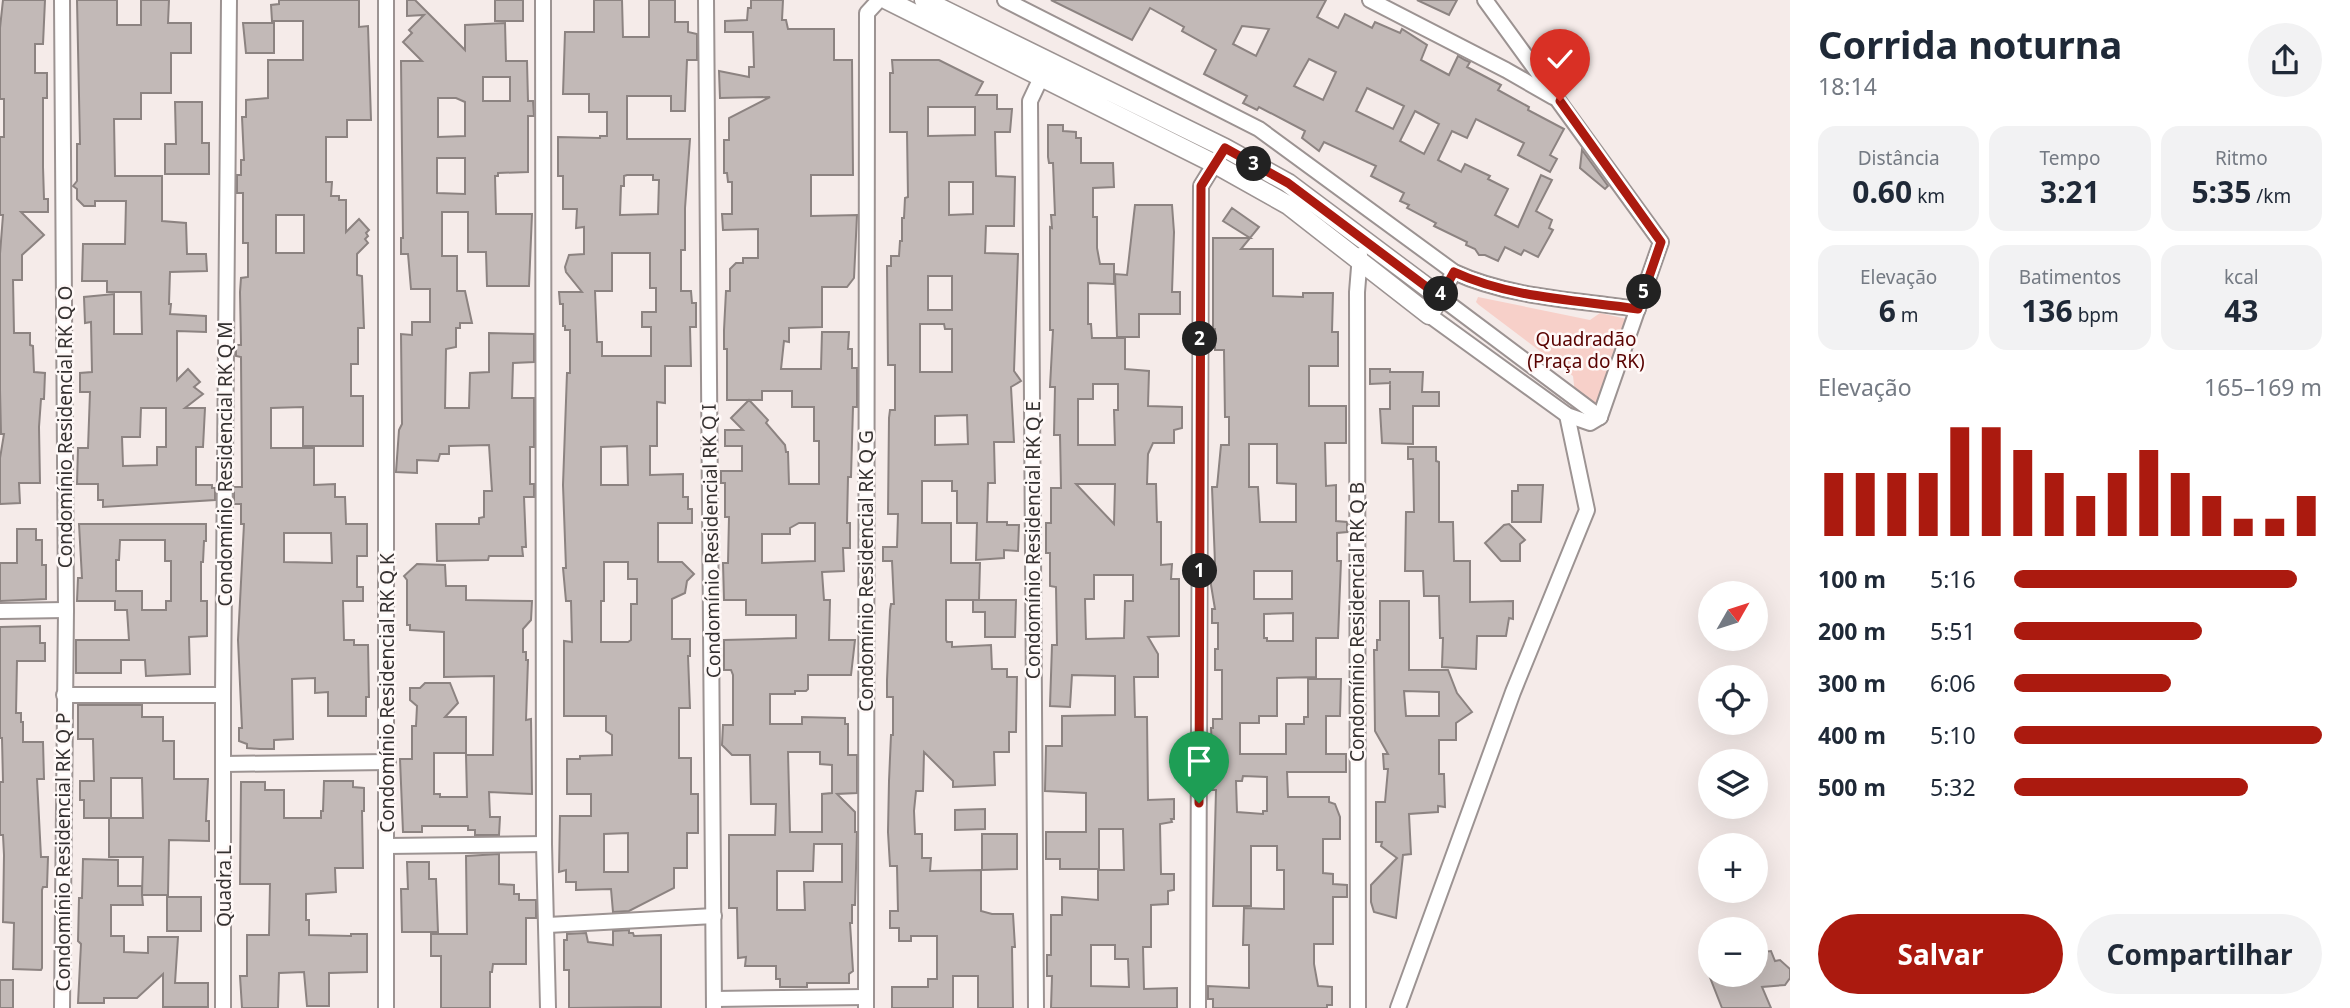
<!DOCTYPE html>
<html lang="pt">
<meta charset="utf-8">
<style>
:root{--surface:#fff;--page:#f2f2f3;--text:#1f2937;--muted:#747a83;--accent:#ab1a0f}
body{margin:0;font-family:"Noto Sans",sans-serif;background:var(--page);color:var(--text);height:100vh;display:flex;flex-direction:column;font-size:26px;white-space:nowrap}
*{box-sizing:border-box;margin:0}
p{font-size:23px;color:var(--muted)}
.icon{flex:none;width:38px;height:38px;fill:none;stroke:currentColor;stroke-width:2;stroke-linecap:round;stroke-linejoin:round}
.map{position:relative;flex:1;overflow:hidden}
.side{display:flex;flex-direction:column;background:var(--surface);width:560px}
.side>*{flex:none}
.needle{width:46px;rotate:51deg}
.tools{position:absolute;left:1698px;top:581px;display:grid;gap:14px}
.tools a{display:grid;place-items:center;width:70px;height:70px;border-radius:50%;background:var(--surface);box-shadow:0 7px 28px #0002;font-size:35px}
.pin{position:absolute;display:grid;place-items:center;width:60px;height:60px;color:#fff;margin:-72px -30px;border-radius:50% 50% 50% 0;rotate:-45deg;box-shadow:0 0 7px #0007}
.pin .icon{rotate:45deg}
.km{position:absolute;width:35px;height:35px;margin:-18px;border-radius:50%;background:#222;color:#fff;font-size:19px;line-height:35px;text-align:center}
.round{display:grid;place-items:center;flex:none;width:74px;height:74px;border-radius:37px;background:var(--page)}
.head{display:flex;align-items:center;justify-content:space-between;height:119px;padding:0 28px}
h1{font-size:38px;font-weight:700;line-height:52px}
.stats{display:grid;grid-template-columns:repeat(3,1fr);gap:10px;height:119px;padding:7px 28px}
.stats div{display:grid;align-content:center;border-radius:18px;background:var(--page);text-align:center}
.stats b{font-size:30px;font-weight:700}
.stats small{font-size:19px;font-weight:400}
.stats p{font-size:19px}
.chart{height:196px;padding:14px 28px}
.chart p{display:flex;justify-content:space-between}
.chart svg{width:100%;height:126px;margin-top:7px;stroke:var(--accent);stroke-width:6}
.action{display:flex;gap:14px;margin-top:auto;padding:14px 28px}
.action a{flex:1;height:80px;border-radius:42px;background:var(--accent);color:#fff;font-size:28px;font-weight:700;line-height:80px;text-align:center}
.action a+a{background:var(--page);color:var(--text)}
ul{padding:0 28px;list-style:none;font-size:23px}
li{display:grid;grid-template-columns:112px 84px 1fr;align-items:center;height:52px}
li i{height:18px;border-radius:9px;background:var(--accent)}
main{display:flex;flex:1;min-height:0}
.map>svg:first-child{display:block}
.green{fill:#f7d0c9}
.building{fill:#c2b9b7;stroke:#8c8381;stroke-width:2;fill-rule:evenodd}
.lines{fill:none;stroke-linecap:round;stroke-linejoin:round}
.minor-casing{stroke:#9c9392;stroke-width:18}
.tertiary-casing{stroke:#9c9392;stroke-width:21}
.minor{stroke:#fff;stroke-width:14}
.tertiary{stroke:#fff;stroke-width:18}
.route-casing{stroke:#fff;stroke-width:14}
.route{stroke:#ab1a0f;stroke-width:9}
.labels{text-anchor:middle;stroke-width:5;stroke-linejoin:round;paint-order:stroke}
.park-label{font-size:19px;fill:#590200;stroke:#fff9f8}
.street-label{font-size:19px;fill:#353130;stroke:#fff9f8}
</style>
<main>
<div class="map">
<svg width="1790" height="1008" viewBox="0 0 1790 1008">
<rect width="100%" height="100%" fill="#f5ebe9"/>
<path class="green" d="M1478 297 1590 320 1600 313 1627 319 1600 401 1593 405 1575 393 1573 376 1479 305 1476 302Z"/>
<g class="building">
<path d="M3 0H45L43 44H35V73H47V98H43V167L44 199H48V212H21L44 235 22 255V280H13L14 333H30V345L33 346 34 372 45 373 44 399H41L39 427 40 483H19L20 503 0 504V458L4 434H1L0 390V254L3 215H0V137H4V99H0V28Z"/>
<path d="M77 0H117V25H141V0H169L168 23H191V53H171V93H141V119H114L115 176H162V221L186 223 187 254H206L207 271 170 272 169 304H171L170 314 206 316V332L177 331V380L188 369 200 382 194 387 203 394 185 408H205L203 447H196V485H212V488H215V500L103 507V500H98V484H77L78 448H88L90 392H80V373L92 372 91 322 85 323 84 297 114 294V334H142L141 292H107V281H82L83 244H125L126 201H95V206H84L77 199V189L73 186 77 181V144H80ZM141 408H166V447H157V465L123 466 122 437H140Z"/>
<path d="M279 0H359V27L368 26 371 120H347V137H326V182H332L331 196H339V200H346V232L359 219 369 230 366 233 368 236 365 239 368 243 357 254V275L362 276 364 328H358V364H351V396H363V446H303V407L271 408V448H314V485L335 484V497H345L346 524H367V556H357V587H363V601H343L344 640H354V645H368L369 697H366V716H328V692L315 693V678L292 679 293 739 274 740V749H260L247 748V744L239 741V728H242L238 640 244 524H241V504H234V487H242L241 357 236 356V345H241L240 292 241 278 248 277V243H243V193H237V175H241V160H244L242 117H246V100L268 98V60H303V21H272L271 5 279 4ZM276 215H304V253H276ZM284 533H331L332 563 284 562Z"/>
<path d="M407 0H415L465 50V25L505 23 506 61H527L528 101H533L534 116H528V172L498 173V176H495L496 214H532L529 286H487L486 252H468V212H442V256H457V291H465L472 323H460V328H456V347L446 349 445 408H469L470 373 489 372V333L534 334V362L513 363 512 398H534V447H530V484H534V497H524L526 547H522L523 556H489L488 560 437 561 436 524H479V518L484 517V491H492L489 445 449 446V454H440L438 461 417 460V473L396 472 399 430 402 424 401 334 412 335V322H430V289H411L408 254H401V238H403L401 61H422L403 42 412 33 409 30 424 15 407 16ZM483 77H510V101H483ZM438 98H456L465 102V136L438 137ZM437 158H465V194L437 193Z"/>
<rect x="495" y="0" width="28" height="21"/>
<path d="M594 0H622L623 37H649V0H675V22H688V32L697 34V60H687L685 111H671V96H627V139H690L685 208V250H681V291H691L692 303H696V327H690L691 366H665V403L657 402V446H650V475L683 474V497H688V509H692V523H658V562H682L694 574 687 581 685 593 672 599V639H690V656H688L690 708H679V758H691V794H698V833H687V868H674V888L629 911 613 912 611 889 576 890V882H566V870L559 872 560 816H591V794H567V759H580V756L612 755V735L606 731V716H564V641L572 642 571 601H566L563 568H566L563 485 567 373H570V330H565V326H563V304H560L559 292H582L566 272 565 267 569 255 584 254V227L576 228 577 209H563V176H558V137L600 138V136H607V112H589V94H563L565 32H594ZM627 175H653V180H659L658 214 620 215 621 186H624V176ZM612 253H650V288H656V312H642V327H651V356H602V342H597L595 291H612ZM627 446 628 485H601V447ZM604 562H628V579H637V604H631V640L628 642H601V601H604ZM628 833V872H604V834Z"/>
<path d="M751 0H783L782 20H786L788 29H834V60H852L853 175H811V216L857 215 854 278 847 287H822V327L789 328V342L784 341 781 369H821L822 332H849L848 349H852V368H857V407H853L851 477H848L847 523H850V548H843L844 571 822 572 824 600H830L829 640H855L851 675H808V689L806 691H795V694H770V724H802V717L845 718V724H848V755H857V793L837 794 855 812V832H857L855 905H852V923H850L853 971 849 974V983H807V987H780V979H776V966H745L746 957 738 958 737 908H729V835H775L776 804H751L750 755H732L722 745 723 725H733V675L731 670H724V640L796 638V615H746V600H724L723 563H728L729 517H725V483H721V471H742V446H725V430H743L731 418 749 400 768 420 766 423 785 445 786 452H788L789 484H819V441H814V407H792V391H762V400H727V349H724V330L726 291H730V269L736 263H743V258H758V229L723 230 722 214H732V182H728L727 173H724V140H729V118L770 97 720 98 719 71 749 77V67H754L753 32H725V21L747 20 748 8H751ZM799 523H815V561L762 563V534H790V528ZM788 752H820V764L832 765V793L822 794V832H790ZM814 844H842V882H804L805 910H777V871H813Z"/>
<path d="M1051 0H1326L1317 17 1338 28 1345 14 1372 28 1375 22 1400 33 1402 29 1427 45 1421 60 1449 75 1458 56 1465 60 1470 62 1467 67 1501 85 1498 90 1529 107 1528 110 1564 129 1550 155 1557 159 1550 172 1518 155 1524 143 1476 119 1467 138 1452 131 1438 160 1461 172 1465 164 1490 176 1488 179 1508 189 1495 215 1518 227 1541 175 1552 180 1536 211 1552 220 1549 228 1553 230 1538 257 1524 250 1521 255 1505 247 1498 261 1485 255H1479L1475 249 1466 245 1467 242 1434 226 1436 223 1407 208 1409 205 1400 201 1404 193 1371 176 1376 166 1324 142 1319 151 1302 138 1305 131 1259 107 1257 110 1243 103 1247 96 1204 74 1216 50 1182 31 1184 27 1150 8 1132 40ZM1242 26 1269 29 1256 56 1233 44ZM1309 59 1336 72 1323 100 1294 86ZM1367 88 1404 106 1393 129 1356 111ZM1415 111 1439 124 1424 154 1400 141Z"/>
<path d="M1417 0H1457L1449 15Z"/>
<path d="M243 23H274V53H246Z"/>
<path d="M892 60H939L983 82 976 95H997V109H1012L1010 132H995L996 176 1015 177 1014 226H986L985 253 1018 254 1014 371 1021 381 1011 387 1014 442H994L995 483H988L987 522H1007V525H1019L1018 551 1004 550V558L976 560 977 523H957V491H952V481H922V523H951V563H980L979 600H946V640L947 642H952V647L991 645 992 669H1007V677H1017L1016 732H1009V752H994L995 785 953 787V781L924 752 923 791H916L914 811 915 834H922V858H931L930 871 981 870V911L992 914H1013L1015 947H1012L1013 1008H978V976H953V1008H892V987H928V979H937V936H911V941H899V928H890V911H898L897 866H890L888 832 889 781 891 735H893V697H887V680L890 610 891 604H894L892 561H883V547H897L898 514H888L889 418 890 410H895V365H888L887 266H891V256H899L900 241H902V218H904L905 198 908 197 907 132H890V73H893ZM928 107H975V135L928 136ZM949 182H973V214L949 215ZM928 276H952V310H928ZM920 324H944L945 329H952V372H920ZM967 415 968 444 935 445V416Z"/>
<path d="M175 102H202V143H209V174H165V144H176Z"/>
<path d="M1048 125H1063V131L1076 132V138H1081V163H1113L1114 187 1093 188V217H1097V248L1100 264H1114V284L1088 283V324H1091L1092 338H1125V369L1149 371 1148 406 1182 407V428L1174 430V443H1153L1148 454 1147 484H1156L1157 522H1161V565L1172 564 1171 579H1179V636L1148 637 1158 654V677H1134L1135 717H1147L1148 800 1174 799V819H1171L1172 822 1160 824 1161 874H1174V890L1168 891V904L1151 905V947H1143L1144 989 1177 988V1008H1051L1052 976H1047V955H1051V915H1062V897L1098 900V870H1124L1123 829H1099V869H1060V859H1046V832H1086V793L1045 791 1046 746H1062V716L1115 715V676L1072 675 1070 707 1050 706 1052 645H1057L1056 587 1050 586V553H1046V523H1051V488H1061L1060 435H1054L1055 387H1050L1053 330H1050V227L1052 228 1051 215H1055L1053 163H1049L1048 157ZM1093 384H1118V410H1114L1115 445H1078V399H1093ZM1076 484H1115L1114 524ZM1094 575H1133V601H1125L1124 638 1086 639 1085 599H1094ZM1091 945H1115V959H1128L1129 987 1091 986Z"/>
<path d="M1582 150 1608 186 1605 189 1580 168Z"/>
<path d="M1135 205H1172L1174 232 1172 292H1180V314H1139V337H1117L1115 274 1127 275Z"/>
<path d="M1232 208 1259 227 1241 249H1273V296L1303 297V293H1333L1332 332H1338V366H1309V406H1346V443H1325L1326 486 1336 485V521L1347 522V532L1337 533V561H1341L1338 638H1316V677L1277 678V716H1259V723H1240V754H1286V724H1304V717H1308V679H1341L1340 716H1326V754H1346V772H1287L1288 797H1329V802L1335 804 1340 817V839H1323V873L1333 874V884L1347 885V897H1333V944H1314V964L1318 986 1332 987V1005H1327V1008H1213V999H1208V986L1249 988V945H1243L1244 908 1284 909V870H1277V846H1251V906H1213L1216 790H1209V770H1213L1211 728H1213V719H1222V670H1215V649H1218V623H1212V609H1215L1211 585V568L1215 563 1212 487H1217L1221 445H1229V417H1225L1224 350H1215V329H1213V238H1250L1223 221ZM1249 444H1277V483L1296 484V522H1260L1258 487H1249ZM1254 571H1292V599H1254ZM1293 613V641H1267V638H1264V614ZM1243 776 1267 777V811H1263V814L1237 812 1236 781H1242Z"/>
<path d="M1370 369H1390V372H1423L1422 392H1439V406H1413V444L1382 443 1380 409H1390V381V383L1370 384Z"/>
<path d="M1408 447H1436V461L1439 462V522H1453L1454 561H1470V602L1513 601V619L1509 618 1506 636H1477L1476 669 1442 667 1443 638H1440L1439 596H1424L1423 571H1405L1406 512H1414L1413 459H1408Z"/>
<path d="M1518 485H1543L1541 522H1512V491H1518Z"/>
<path d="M79 524H206V541H204L203 562H201V601H207V636L189 637 190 674 146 676 145 660H121V673H76V640H129L127 610H115V601H77L78 578H82ZM120 540H165V561H171V601H166V610H142V591H116V560H119Z"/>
<path d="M1509 524 1525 540 1520 544V561H1501L1485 543 1504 525Z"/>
<path d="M17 529H36V540H42V565H46V599L0 601V563H17Z"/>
<path d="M417 564 445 565 446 586H466V600L532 601 531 620 523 629V652H526V660H528L526 720 531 719 532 794 489 792 490 817H500L499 835H475V830H468V826H422V832H403L400 759H412V726H416L417 706 410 700V688H420L425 683H450L458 703 445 717H466V753H434V794H440V797H467L466 755H493L494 676 444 677V632L410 630V625H407V580L404 576Z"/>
<path d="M973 600H1016L1015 637H985V612H973Z"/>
<path d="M1380 601H1409V670H1448L1457 693 1472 712 1456 723V740H1439V774H1444L1445 807 1438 806V812L1409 814 1411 854 1403 855 1396 918 1374 912 1371 902V885L1397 858 1381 846 1382 842H1376V802H1385L1388 769H1384L1383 754H1388L1375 731 1374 650H1377V640H1380ZM1404 691 1439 692V716H1406Z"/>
<path d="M40 626V643H45V661H17L16 713H21V722H23V742H43L44 779H37L41 857H48L47 887H43L42 890V968L41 970 13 969 14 923 3 922 4 855 3 835H0V782H3L2 738H0V627Z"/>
<path d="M78 705H142V717H163V741H174V779H208L206 821H209V841L169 840 168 895H142L143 905H111V936H124V952L148 953V937H178L175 983H208V1007H163V974L137 998H104V1003H78L81 944 78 941 79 898H82L83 859 118 860V886H142V894L143 857H109V818H84V800H80V781H94L93 739H78ZM111 778H142L143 818H111Z"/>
<path d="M324 781H353V787L364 788V811H362L363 868H335L336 892 306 894V920H309V935L351 936V934H367V972L329 973V1006H307L304 972 279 973 278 1008H242L240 976H247V935H269L270 884H240L241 782H265V790H284V818H321V811H323Z"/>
<path d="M985 809V829L955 830V810Z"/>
<path d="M982 834H1017V869L982 870Z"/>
<path d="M499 854V884L514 885V894H519V900H536V918H526V964H493L492 972H490V1008H441V956H431V934H467L466 856Z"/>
<path d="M407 862H429V879H436L438 932H402L401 889H408Z"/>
<rect x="167" y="897" width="34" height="34"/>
<path d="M629 930V933H633L634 936 661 935V1007L569 1008V970H564V940H567V934L586 933 588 942 613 945V931Z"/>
<path d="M1771 951 1775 961 1780 960 1790 969V978L1785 985 1762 987 1771 1008H1722L1709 975H1755V953Z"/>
<rect x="0" y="980" width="13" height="28"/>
</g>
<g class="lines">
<defs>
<g id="minor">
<path d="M62 0 66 610 62 1008"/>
<path d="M543 0 544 844 548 1008"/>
<path d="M706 0 714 1008"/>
<path d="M1005 0 1259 129 1454 272C1510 298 1578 300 1638 309"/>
<path d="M1370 0 1506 70 1553 97"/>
<path d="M1485 0 1661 242 1600 417"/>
<path d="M1454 272 1440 297 1600 417"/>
<path d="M1429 315 1567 415 1590 423 1600 417"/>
<path d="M0 611 66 610"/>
<path d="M64 695H223"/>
<path d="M224 764 388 762"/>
<path d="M387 846 544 844"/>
<path d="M548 925 714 916"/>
<path d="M715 999 865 997"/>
<path d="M223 1008V695L229 0"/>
<path d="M386 1008V0"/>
<path d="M866 1008 867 13 879 0"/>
<path d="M1036 1008 1030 101 1038 84 1053 74"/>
<path d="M1198 1008 1201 186 1220 155"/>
<path d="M1358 1008 1357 292 1360 255"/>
<path d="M1398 1008 1513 692 1587 510 1567 415"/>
</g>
<path id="tertiary" d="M887 0 1215 164 1288 205 1429 315 1440 297 1288 183 1225 148 924 0"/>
</defs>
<use href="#minor" class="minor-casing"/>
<use href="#tertiary" class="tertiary-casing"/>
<use href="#minor" class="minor"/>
<use href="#tertiary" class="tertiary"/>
</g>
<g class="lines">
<defs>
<path id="route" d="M1199 803 1201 186 1225 148 1288 183 1440 297 1454 272C1510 298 1577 300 1638 309L1661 242 1560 101"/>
</defs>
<use href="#route" class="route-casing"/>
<use href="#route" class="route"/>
</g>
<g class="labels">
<g class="park-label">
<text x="1586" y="346">Quadradão<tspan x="1586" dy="22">(Praça do RK)</tspan></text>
</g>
<g class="street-label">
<text transform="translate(65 427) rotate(-90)" y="7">Condomínio Residencial RK Q O</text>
<text transform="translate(225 464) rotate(-90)" y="7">Condomínio Residencial RK Q M</text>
<text transform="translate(1033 540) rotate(-90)" y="7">Condomínio Residencial RK Q E</text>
<text transform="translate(711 541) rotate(-91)" y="7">Condomínio Residencial RK Q I</text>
<text transform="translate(866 571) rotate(-90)" y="7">Condomínio Residencial RK Q G</text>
<text transform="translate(1357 622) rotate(-90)" y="7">Condomínio Residencial RK Q B</text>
<text transform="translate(387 693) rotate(-90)" y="7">Condomínio Residencial RK Q K</text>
<text transform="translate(63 852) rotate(-90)" y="7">Condomínio Residencial RK Q P</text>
<text transform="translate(224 886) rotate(-90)" y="7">Quadra L</text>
</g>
</g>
</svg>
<div class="tools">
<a><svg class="needle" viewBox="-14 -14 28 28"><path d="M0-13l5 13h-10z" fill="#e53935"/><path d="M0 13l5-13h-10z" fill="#747a83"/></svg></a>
<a><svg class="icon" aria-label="locate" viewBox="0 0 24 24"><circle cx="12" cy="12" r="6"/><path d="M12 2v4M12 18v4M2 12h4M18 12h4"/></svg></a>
<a><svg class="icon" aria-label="layers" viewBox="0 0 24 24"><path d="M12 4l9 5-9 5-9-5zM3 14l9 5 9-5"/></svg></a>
<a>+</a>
<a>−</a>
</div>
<div class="pin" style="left:1199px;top:803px;background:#1e9e55"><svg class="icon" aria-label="arrive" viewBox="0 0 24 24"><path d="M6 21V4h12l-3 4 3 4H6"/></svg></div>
<div class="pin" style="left:1560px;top:101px;background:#d93025"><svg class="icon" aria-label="check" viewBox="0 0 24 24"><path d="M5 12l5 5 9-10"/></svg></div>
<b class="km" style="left:1200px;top:571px">1</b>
<b class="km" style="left:1200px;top:339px">2</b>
<b class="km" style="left:1254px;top:164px">3</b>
<b class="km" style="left:1441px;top:294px">4</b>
<b class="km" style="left:1644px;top:292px">5</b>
</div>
<section class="side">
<div class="head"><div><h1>Corrida noturna</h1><p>18:14</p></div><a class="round"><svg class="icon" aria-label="share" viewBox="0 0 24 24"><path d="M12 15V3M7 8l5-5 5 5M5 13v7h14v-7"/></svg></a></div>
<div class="stats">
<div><p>Distância</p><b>0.60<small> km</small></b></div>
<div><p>Tempo</p><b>3:21</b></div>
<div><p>Ritmo</p><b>5:35<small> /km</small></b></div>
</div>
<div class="stats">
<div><p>Elevação</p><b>6<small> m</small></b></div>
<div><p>Batimentos</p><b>136<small> bpm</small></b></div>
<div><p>kcal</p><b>43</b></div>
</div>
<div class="chart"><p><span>Elevação</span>165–169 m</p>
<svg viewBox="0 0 160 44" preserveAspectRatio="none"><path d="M5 44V22M15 44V22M25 44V22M35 44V22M45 44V6M55 44V6M65 44V14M75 44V22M85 44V30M95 44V22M105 44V14M115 44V22M125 44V30M135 44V38M145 44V38M155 44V30"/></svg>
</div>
<ul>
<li><b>100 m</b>5:16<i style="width:92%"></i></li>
<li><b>200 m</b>5:51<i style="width:61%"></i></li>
<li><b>300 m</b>6:06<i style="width:51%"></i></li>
<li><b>400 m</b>5:10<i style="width:100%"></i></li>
<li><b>500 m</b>5:32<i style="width:76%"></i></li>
</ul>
<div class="action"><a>Salvar</a><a>Compartilhar</a></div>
</section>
</main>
